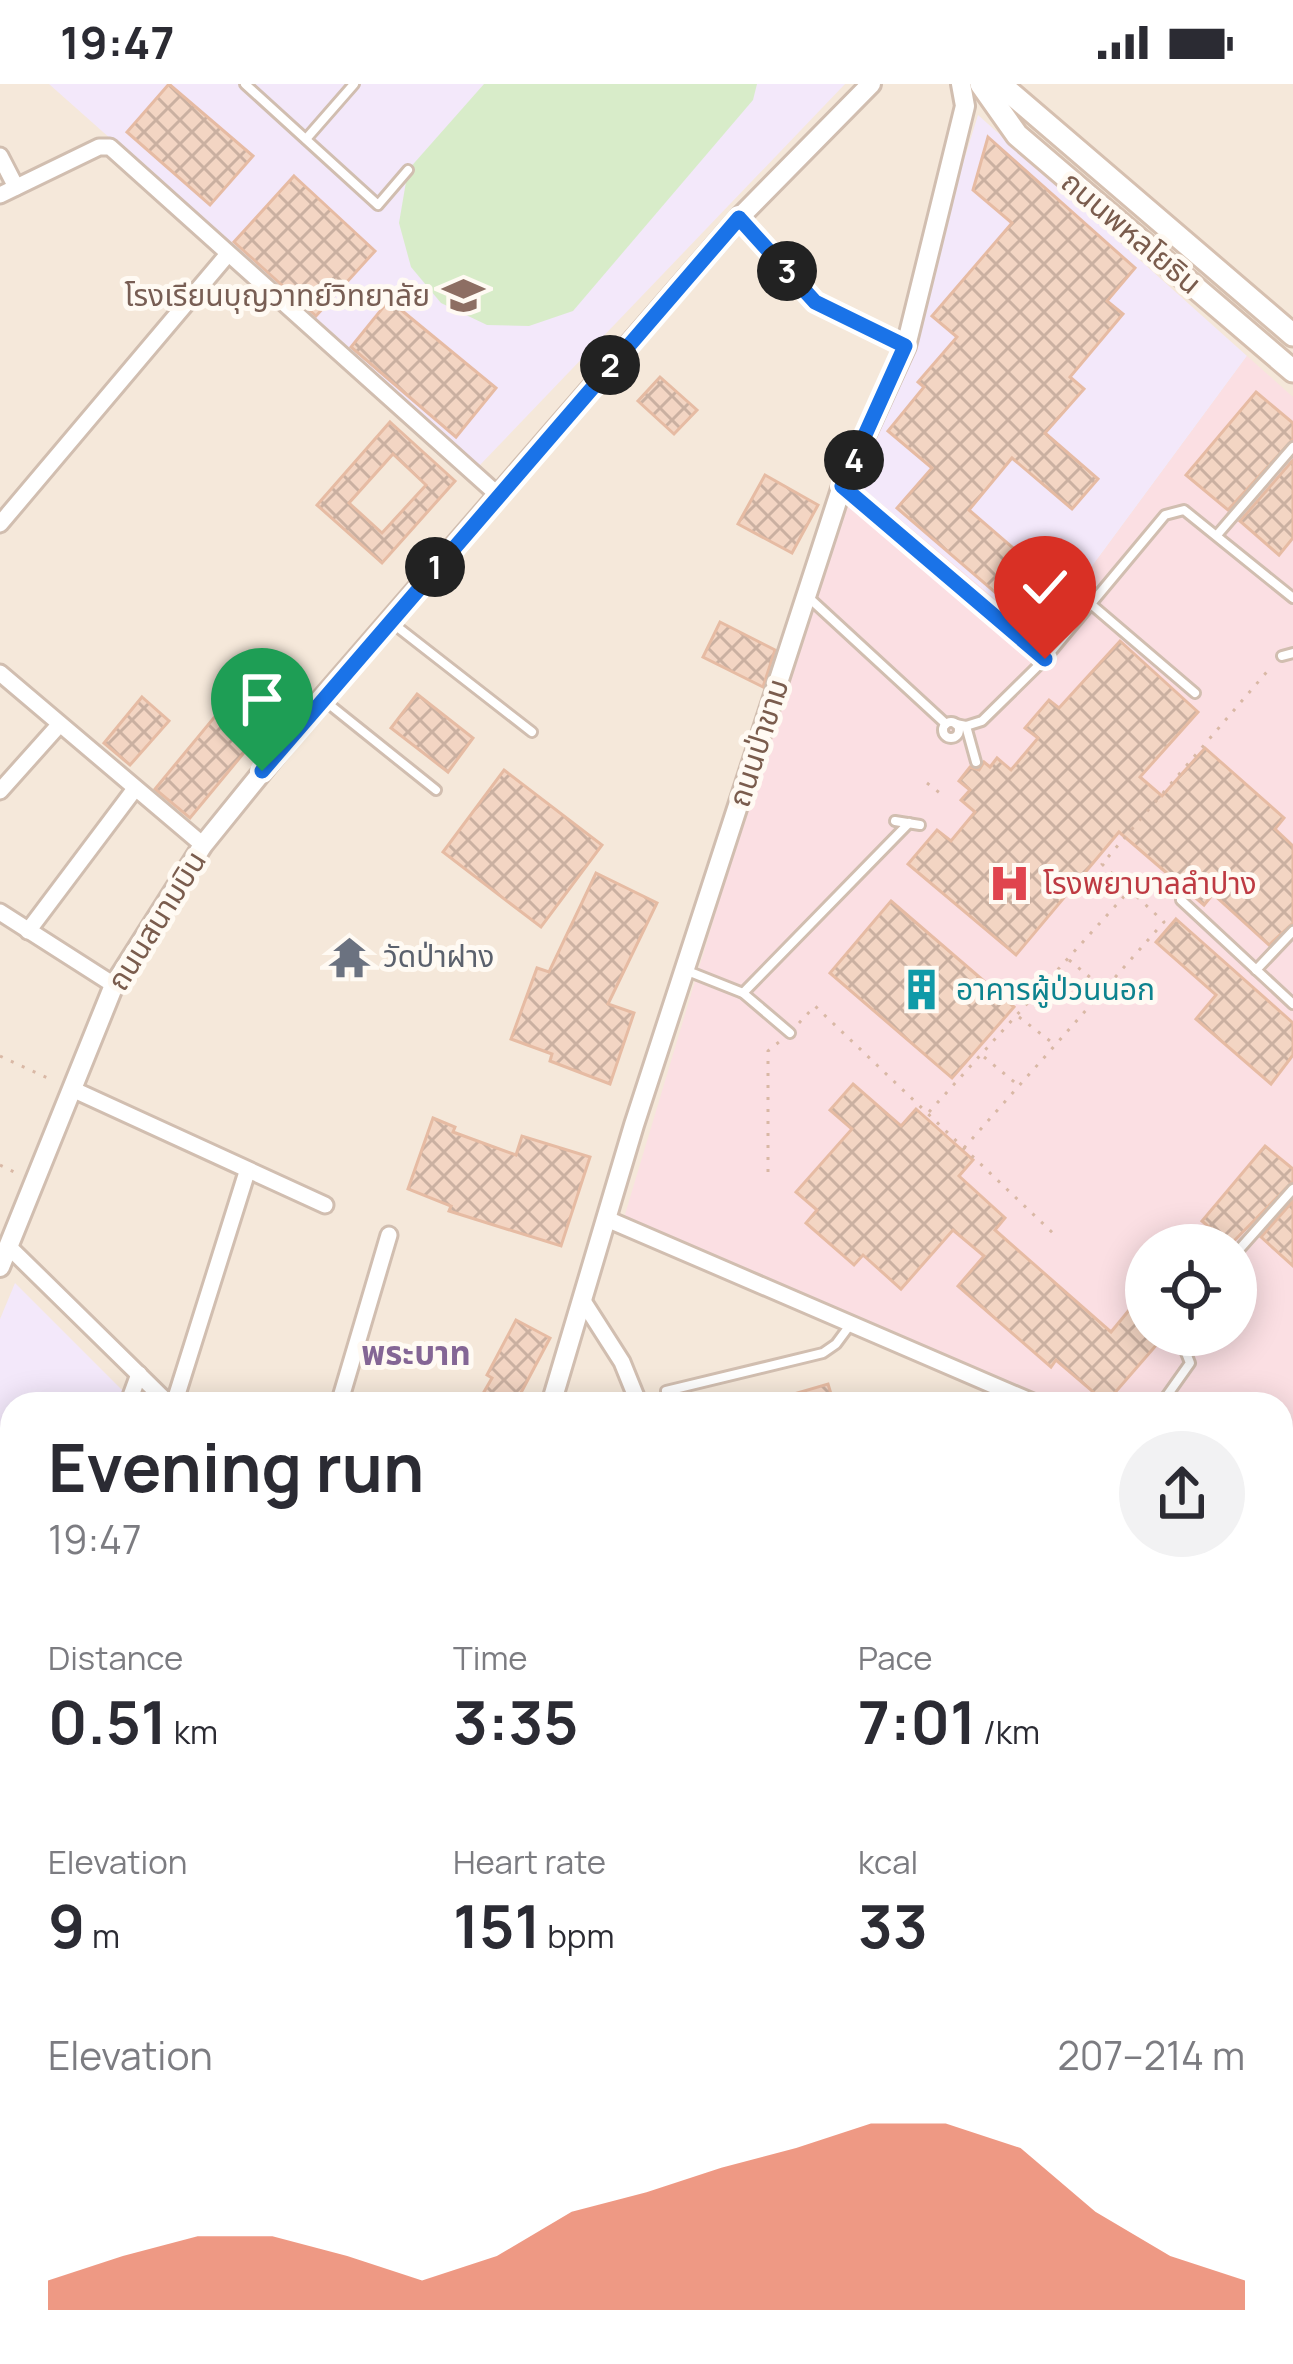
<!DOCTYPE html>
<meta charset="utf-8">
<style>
:root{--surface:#fff;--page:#f2f2f3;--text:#2b2b33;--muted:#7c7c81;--accent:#e76f51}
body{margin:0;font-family:Manrope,"Noto Sans Thai",sans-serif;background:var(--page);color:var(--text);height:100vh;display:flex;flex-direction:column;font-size:45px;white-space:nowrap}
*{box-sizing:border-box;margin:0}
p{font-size:39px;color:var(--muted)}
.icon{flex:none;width:66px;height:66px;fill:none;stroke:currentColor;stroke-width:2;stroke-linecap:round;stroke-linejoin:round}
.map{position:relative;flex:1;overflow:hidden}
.drawer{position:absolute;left:0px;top:1308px;width:1293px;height:972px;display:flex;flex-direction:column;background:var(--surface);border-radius:36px 36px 0 0;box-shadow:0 6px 30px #0003}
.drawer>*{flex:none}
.buttons{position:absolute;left:1125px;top:1140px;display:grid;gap:24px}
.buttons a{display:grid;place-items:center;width:132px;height:132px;border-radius:50%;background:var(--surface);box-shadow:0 6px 30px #0003;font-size:60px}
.pin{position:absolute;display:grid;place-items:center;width:102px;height:102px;color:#fff;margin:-123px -51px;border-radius:50% 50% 50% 0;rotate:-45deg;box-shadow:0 0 12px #0007}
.pin .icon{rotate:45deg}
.km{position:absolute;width:60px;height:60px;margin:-30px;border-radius:50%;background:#222;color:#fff;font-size:33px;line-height:60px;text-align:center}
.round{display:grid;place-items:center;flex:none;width:126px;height:126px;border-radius:63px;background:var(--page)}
.head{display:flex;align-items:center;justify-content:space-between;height:204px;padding:0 48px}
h1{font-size:66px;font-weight:700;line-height:90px}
.metrics{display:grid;grid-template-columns:repeat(3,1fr);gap:18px;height:204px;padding:12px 48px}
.metrics div{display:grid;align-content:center}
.metrics b{font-size:60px;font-weight:700}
.metrics small{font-size:33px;font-weight:400}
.metrics p{font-size:33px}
.chart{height:336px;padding:24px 48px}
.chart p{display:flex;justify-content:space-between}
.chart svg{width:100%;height:216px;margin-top:12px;fill:var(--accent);opacity:.7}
.status{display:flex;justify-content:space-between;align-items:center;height:84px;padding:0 60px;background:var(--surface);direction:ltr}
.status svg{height:33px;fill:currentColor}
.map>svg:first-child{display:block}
.residential{fill:#f5e8da;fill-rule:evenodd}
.education{fill:#f3e8fa}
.medical{fill:#fbdfe3;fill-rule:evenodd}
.green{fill:#d8ecc9}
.building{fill:url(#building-cross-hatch);stroke:#e6bba3;stroke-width:3;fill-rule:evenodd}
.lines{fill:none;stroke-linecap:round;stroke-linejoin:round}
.service-casing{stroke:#d1beb0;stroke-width:14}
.minor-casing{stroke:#d1beb0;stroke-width:21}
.tertiary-casing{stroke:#d1beb0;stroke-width:24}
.secondary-casing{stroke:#d6c0b0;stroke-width:27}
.trunk-casing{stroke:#dad1cd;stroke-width:30}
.path{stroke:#d9b8a5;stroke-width:3;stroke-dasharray:3 9;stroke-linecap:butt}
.service{stroke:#fff;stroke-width:8}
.minor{stroke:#fff;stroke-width:15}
.tertiary{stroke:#fff;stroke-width:18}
.secondary{stroke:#fff;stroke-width:21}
.trunk{stroke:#f9c8a4;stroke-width:24}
.route-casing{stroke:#fff;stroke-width:24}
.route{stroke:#1a73e8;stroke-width:15}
.labels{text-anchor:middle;stroke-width:10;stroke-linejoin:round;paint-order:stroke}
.street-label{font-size:30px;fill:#7a5c4d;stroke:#fffaf3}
.education-label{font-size:30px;fill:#785e54;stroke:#fffaf3;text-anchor:end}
.health-label{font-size:30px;fill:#be3a42;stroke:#fffaf3;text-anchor:start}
.worship-label{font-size:30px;fill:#5b616d;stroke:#fffaf3;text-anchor:start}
.culture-label{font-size:30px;fill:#0d838f;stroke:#fffaf3;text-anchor:start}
.neighbourhood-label{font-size:33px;font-weight:bold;fill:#846695;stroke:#fffaf3}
</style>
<div class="status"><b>19:47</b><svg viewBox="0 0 49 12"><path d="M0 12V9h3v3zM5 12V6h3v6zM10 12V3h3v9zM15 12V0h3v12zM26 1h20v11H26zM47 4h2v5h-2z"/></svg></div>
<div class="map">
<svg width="1293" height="2280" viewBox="0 0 1293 2280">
<defs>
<pattern id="building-cross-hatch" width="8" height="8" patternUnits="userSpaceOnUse" patternTransform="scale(3)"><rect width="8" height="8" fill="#f3d5c3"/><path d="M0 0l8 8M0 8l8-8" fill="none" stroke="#cab0a1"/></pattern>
</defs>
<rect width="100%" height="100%" fill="#fdf6ec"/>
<path class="residential" d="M0 0H1293V2280H0ZM1146 1161H1236V1251H1146ZM12 1320H1281V2268H12Z"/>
<g class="education">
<path d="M49 0H845L479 382Z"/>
<path d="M978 31 1247 272 1040 553 847 391 906 262Z"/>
<path d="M15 1199 136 1320H12V1662L0 1645V1235Z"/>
</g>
<path class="medical" d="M1247 272 1293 313V1472L1281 1463V1320H1053L623 1137 847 391 1040 553ZM1146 1161H1236V1251H1146Z"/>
<path class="green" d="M484 0H757L753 16 573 227 529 242 487 241 441 219 411 183 399 139 408 86Z"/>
<g class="building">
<path d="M169 0 253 72 210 121 127 48Z"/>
<path d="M988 53 1135 184 1107 217 1123 230 1070 293 1084 305 1045 349 1098 395 1072 425 1012 374 969 426 1027 476 997 510 897 424 932 384 888 347 924 303 918 298 957 253 932 232 1012 139 973 106Z"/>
<path d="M294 92 375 167 316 232 234 158Z"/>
<path d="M389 216 496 304 456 353 351 263Z"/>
<path d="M660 293 697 326 674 350 638 317Z"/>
<path d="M1256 308 1293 339V355L1228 426 1186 391Z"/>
<path d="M390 338 455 397 382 479 317 421ZM393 370 426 401 382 449 349 419Z"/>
<path d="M1293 376V454L1279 471 1240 437Z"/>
<path d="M765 391 818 421 792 469 738 440Z"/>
<path d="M720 538 775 566 763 603 703 573Z"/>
<path d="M1120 557 1198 628 1140 693 1162 712 1205 664 1284 734 1275 745 1293 762V839L1269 861 1213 810 1204 821 1119 748 1016 871 908 780 937 746 951 757 975 728 961 716 970 706 959 697 970 683 979 686 984 678 990 683 997 674 1011 686 1038 654 1025 644 1049 616 1059 624Z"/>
<path d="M417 610 473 654 448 688 391 644Z"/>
<path d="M142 613 169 637 130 681 104 659Z"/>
<path d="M217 630 252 659 190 734 155 705Z"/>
<path d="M504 686 602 761 541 843 443 768Z"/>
<path d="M596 789 657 819 608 920 634 929 610 1000 550 977 552 970 511 955 537 884 549 888Z"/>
<path d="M891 817 1014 923 952 994 830 889Z"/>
<path d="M1176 835 1293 939V971L1271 1000 1196 935 1216 911 1156 858Z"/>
<path d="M853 1000 901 1042 916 1025 973 1076 959 1092 1005 1134 995 1146 1111 1248 1130 1225 1146 1239V1251H1165L1106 1319 1056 1276 1051 1283 958 1202 984 1172 953 1146 901 1205 863 1171 854 1181 806 1139 817 1126 796 1108 852 1045 830 1026Z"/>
<path d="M433 1034 455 1043 453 1048 516 1071 522 1052 590 1073 561 1162 449 1127 451 1122 408 1105Z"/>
<path d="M1265 1062 1293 1085V1097L1230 1161 1202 1137Z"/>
<path d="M1293 1117V1182L1261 1153Z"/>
<path d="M516 1236 550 1254 515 1320H477L492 1294 487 1291Z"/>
<path d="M828 1300 834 1320H774L773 1316Z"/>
</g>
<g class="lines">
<defs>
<g id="service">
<path d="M245 0 378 121 408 86"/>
<path d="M306 55 354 0"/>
<path d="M843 403 1045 575"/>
<path d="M1217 451 1293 363"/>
<path d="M807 512 946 640"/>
<path d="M1092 521 1195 609"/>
<path d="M391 538 532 648"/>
<path d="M1282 572 1293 569"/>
<path d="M325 617 436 706"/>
<circle cx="951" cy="646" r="8"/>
<path d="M956 640 966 642 982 637 1045 575 1165 431 1184 426 1293 514"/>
<path d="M966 642 976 678"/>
<path d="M895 737 920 741"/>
<path d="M1181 816 1293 920"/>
<path d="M685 886 743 909 790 949"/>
<path d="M1256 886 1293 847"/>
<path d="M743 909 909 739"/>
<path d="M1236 1169 1293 1105"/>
<path d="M666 1307 823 1269 836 1260 850 1241"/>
<path d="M1161 1320 1190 1279 1179 1251"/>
<path d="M269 2268 276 2280"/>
</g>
<g id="minor">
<path d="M0 72 16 103"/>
<path d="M0 111 99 63H110L498 411"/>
<path d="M739 134 815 218 906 262"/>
<path d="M0 440 228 170"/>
<path d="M0 589 203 761"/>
<path d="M0 707 59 641"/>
<path d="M0 828 114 901"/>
<path d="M28 847 134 706"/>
<path d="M72 1005 325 1121"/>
<path d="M607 1135 1037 1320"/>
<path d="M9 1163 169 1320"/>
<path d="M583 1217 622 1278 639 1320"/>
<path d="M128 1320 139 1290"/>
<path d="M174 1320 247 1088"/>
<path d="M339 1320 389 1151"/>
<path d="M1281 1478 1293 1488"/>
<path d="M1281 1510 1293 1500"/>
<path d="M0 1600 12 1587"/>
<path d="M1281 1766 1293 1786"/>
<path d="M1281 1884 1293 1876"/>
<path d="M1281 2115 1293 2112"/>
<path d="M1281 2140 1293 2179"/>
<path d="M0 2203 12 2190"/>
<path d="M0 2268 3 2260 12 2255"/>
<path d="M864 2268 870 2280"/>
<path d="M1013 2268 1017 2280"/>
<path d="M253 2280 254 2268"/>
<path d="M660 2280 668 2268"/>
<path d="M1082 2280 1088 2268"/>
<path d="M1258 2280 1293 2273"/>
</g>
<g id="tertiary">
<path d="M0 1183 114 901 203 761 322 614 739 134 871 0"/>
<path d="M551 1320 634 1041 842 402 906 262 965 22 961 0"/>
</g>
<g id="secondary">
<path d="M981 0 1017 51 1293 287"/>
<path d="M1000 0 1293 251"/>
<path d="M0 1685 12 1703"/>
<path d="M0 1930 12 1947"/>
<path d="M347 2268 363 2280"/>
<path d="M607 2268 626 2280"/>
</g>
<g id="trunk">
<path d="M0 1785 12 1801"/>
<path d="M0 1871 12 1887"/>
<path d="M417 2268 436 2280"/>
<path d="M505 2268 525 2280"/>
</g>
</defs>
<use href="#service" class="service-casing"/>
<use href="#minor" class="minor-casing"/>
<use href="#tertiary" class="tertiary-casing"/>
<use href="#secondary" class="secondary-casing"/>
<use href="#trunk" class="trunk-casing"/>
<g class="path">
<path d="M927 699 945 713"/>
<path d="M1069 876 1103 904"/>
<path d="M1019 933 1054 960"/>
<path d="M799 939 815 922 1057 1153"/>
<path d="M0 972 54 997"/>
<path d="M984 973 1018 1001"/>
<path d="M929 1028 1128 808"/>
<path d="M964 1064 1164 838 1102 780 1271 583"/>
<path d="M0 1081 20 1091"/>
<path d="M768 1088V967L779 958"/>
</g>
<use href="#service" class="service"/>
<use href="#minor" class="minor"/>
<use href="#tertiary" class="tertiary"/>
<use href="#secondary" class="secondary"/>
<use href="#trunk" class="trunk"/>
</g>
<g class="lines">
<defs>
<path id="route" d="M262 687 739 134 815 218 905 262 842 402 1045 575"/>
</defs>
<use href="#route" class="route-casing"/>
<use href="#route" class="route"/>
</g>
<defs>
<symbol id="school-bare" viewBox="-9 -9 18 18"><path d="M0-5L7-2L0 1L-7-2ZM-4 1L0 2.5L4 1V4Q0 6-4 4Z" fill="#8d6e63" stroke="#fffaf3" stroke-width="2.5" paint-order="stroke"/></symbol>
<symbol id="hospital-bare" viewBox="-9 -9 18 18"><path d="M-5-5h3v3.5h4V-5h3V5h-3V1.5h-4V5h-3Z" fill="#e0444e" stroke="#fffaf3" stroke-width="2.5" paint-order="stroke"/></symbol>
<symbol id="temple-bare" viewBox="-9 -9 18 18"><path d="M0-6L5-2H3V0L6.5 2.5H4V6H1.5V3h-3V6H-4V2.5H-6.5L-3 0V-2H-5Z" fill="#6b7280" stroke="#fffaf3" stroke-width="2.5" paint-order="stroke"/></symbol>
<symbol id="building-bare" viewBox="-9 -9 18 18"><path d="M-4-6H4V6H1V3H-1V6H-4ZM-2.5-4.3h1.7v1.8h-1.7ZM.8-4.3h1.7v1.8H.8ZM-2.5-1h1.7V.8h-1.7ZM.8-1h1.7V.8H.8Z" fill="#0f9aa8" stroke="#fffaf3" stroke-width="2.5" paint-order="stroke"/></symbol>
</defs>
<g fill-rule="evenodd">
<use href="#school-bare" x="434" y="182" width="59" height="59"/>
<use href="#hospital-bare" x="980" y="770" width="59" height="59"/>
<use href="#temple-bare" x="320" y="844" width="59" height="59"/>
<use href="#building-bare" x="892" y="876" width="59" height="59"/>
</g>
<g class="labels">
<g class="street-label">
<text transform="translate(1131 149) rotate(40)" y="10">ถนนพหลโยธิน</text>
<text transform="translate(759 659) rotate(-72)" y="10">ถนนป่าขาม</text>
<text transform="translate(157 837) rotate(-58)" y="10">ถนนสนามบิน</text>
</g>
<g class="education-label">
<text x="430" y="222">โรงเรียนบุญวาทย์วิทยาลัย</text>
</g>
<g class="health-label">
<text x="1043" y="810">โรงพยาบาลลำปาง</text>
</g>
<g class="worship-label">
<text x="383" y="883">วัดป่าฝาง</text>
</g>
<g class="culture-label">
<text x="956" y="916">อาคารผู้ป่วนนอก</text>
</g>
<g class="neighbourhood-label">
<text x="416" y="1281">พระบาท</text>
</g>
</g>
</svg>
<div class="buttons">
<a><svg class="icon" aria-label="locate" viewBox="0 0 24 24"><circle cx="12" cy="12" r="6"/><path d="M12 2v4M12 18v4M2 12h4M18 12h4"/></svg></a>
</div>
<div class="pin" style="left:262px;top:687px;background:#1e9e55"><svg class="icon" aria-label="arrive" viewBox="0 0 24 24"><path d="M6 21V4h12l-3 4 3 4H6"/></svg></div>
<div class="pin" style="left:1045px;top:575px;background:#d93025"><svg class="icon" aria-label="check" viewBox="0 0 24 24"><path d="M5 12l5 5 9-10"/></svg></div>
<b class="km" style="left:435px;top:483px">1</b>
<b class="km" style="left:610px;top:281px">2</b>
<b class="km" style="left:787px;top:187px">3</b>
<b class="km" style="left:854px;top:376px">4</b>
<section class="drawer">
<div class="head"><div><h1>Evening run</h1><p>19:47</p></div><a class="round"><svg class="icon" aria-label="share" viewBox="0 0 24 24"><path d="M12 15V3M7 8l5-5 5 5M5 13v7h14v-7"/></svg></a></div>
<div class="metrics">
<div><p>Distance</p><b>0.51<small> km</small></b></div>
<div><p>Time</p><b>3:35</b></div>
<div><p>Pace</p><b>7:01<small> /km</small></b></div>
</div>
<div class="metrics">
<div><p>Elevation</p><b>9<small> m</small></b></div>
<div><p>Heart rate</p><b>151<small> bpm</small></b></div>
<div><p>kcal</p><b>33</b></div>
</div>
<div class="chart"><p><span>Elevation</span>207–214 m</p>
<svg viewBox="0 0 160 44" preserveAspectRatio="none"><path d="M0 44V38L10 33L20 29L30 29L40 33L50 38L60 33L70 24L80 20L90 15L100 11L110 6L120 6L130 11L140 24L150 33L160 38V44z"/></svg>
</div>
</section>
</div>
